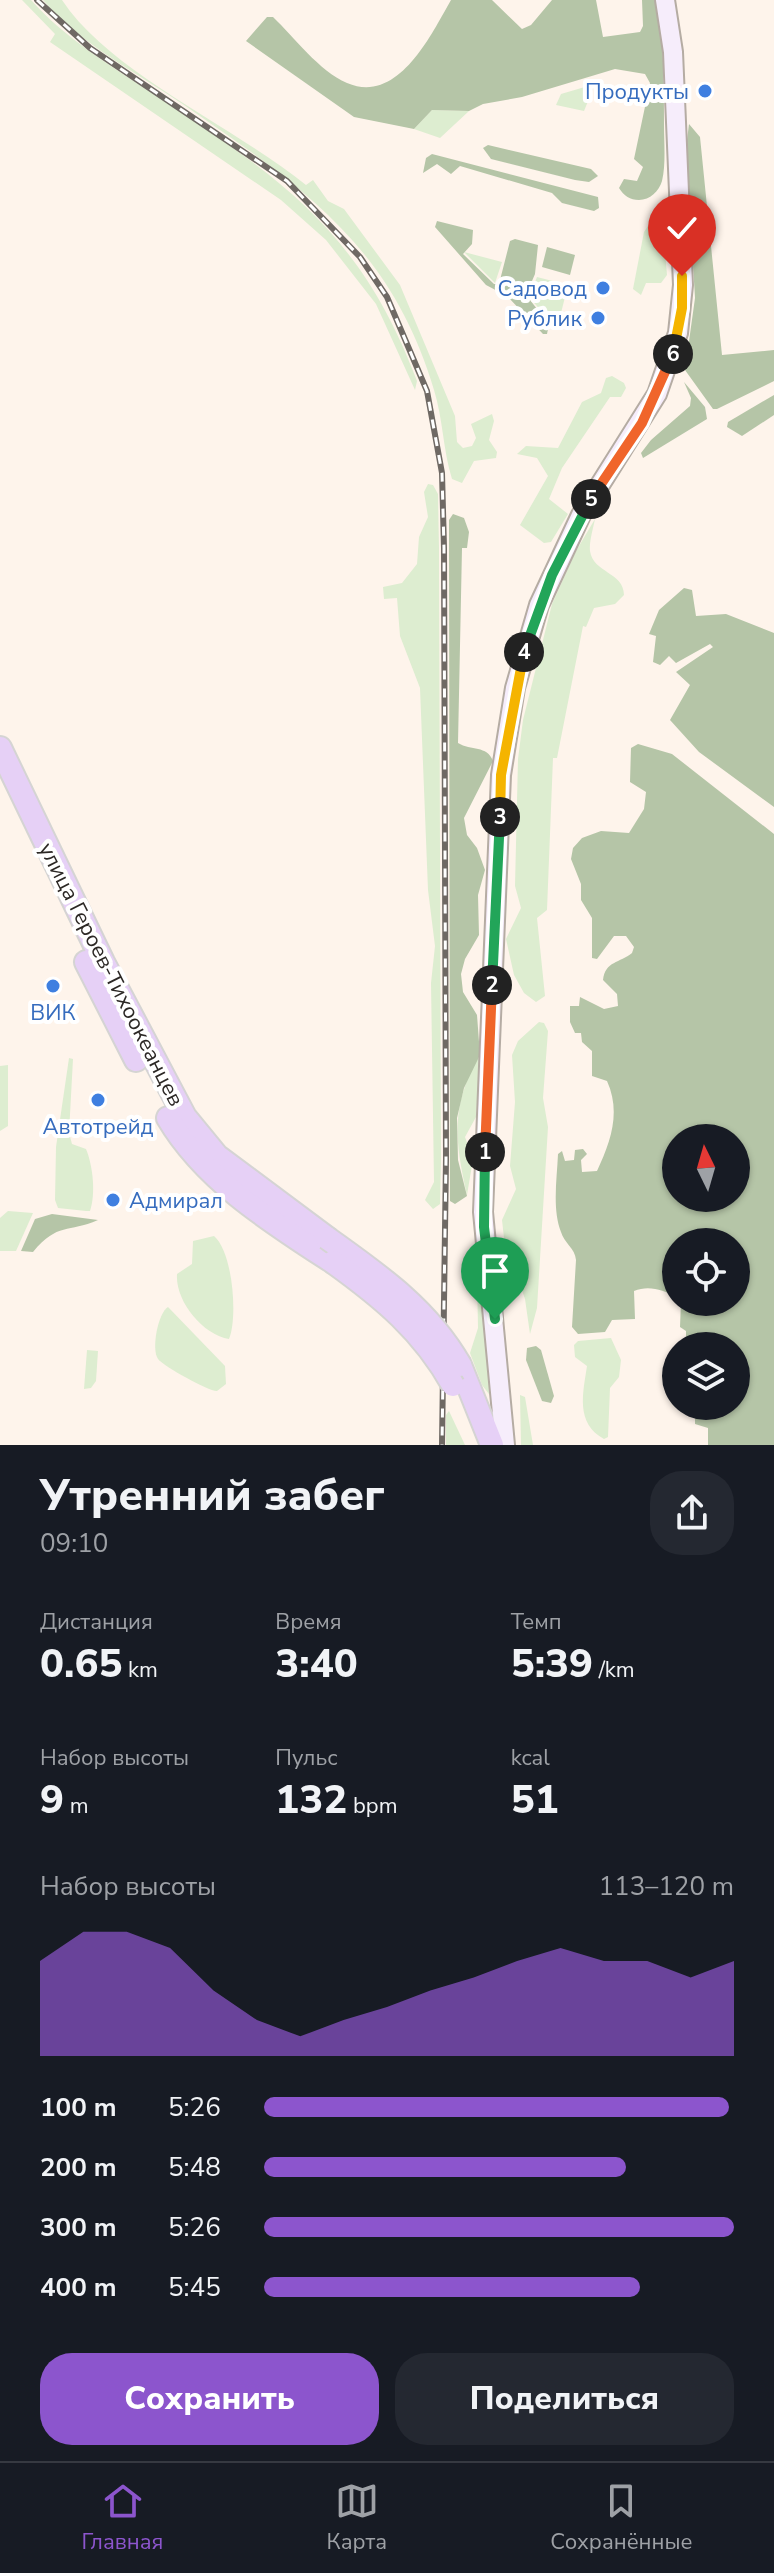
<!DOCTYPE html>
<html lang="ru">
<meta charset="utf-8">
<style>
:root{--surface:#171b24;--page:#242831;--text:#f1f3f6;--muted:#9ea1a6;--line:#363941;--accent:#8c55cd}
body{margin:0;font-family:"Nunito Sans",sans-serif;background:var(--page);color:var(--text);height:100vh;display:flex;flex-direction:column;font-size:30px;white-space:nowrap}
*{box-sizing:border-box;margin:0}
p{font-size:26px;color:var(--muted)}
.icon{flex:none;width:44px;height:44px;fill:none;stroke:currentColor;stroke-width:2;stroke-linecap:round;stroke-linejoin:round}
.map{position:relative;height:1445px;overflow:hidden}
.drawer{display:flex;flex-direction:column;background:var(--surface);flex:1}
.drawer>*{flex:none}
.needle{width:52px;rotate:355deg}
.fabs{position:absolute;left:662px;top:1124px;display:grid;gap:16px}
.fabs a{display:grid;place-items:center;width:88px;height:88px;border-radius:50%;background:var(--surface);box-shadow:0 2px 6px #0004;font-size:40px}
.pin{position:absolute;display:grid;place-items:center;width:68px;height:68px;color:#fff;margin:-82px -34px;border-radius:50% 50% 50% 0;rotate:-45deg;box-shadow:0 0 8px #0007}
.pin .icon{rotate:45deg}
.km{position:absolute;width:40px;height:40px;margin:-20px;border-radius:50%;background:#222;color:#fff;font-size:22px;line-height:40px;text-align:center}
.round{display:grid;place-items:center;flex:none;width:84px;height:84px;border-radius:32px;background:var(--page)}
.headline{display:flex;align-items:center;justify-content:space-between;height:136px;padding:0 40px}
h1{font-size:44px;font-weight:800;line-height:60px}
.figures{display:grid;grid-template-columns:repeat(3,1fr);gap:12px;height:136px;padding:8px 40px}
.figures div{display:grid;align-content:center}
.figures b{font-size:40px;font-weight:800}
.figures small{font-size:22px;font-weight:400}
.figures p{font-size:22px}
.chart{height:224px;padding:16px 40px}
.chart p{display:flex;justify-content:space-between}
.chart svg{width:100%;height:144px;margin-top:8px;fill:var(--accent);opacity:.7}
.button{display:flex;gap:16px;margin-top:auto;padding:16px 40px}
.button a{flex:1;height:92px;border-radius:32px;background:var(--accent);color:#fff;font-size:32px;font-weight:800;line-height:92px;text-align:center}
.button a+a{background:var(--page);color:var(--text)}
ul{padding:0 40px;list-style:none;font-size:26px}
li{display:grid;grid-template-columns:128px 96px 1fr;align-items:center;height:60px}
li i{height:20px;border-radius:10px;background:var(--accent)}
.tabs{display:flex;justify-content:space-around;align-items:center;height:112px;border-top:2px solid var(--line);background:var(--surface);font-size:22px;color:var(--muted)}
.tabs a{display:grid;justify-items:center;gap:4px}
.tabs .on{color:var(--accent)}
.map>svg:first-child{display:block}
.green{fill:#ddedd0}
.forest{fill:#b5c5a7;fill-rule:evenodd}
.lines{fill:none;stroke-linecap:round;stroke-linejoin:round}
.secondary-casing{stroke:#b5aca3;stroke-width:22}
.trunk-casing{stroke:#d5d4d3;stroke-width:26}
.secondary{stroke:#f6edfb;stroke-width:18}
.trunk{stroke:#e6d0f6;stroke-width:22}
.rail-casing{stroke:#6f6964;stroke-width:6}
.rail{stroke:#fff;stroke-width:3;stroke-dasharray:9;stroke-linecap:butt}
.trunk-bridge-casing{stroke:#d5d4d3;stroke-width:26;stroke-linecap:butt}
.trunk-bridge{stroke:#e6d0f6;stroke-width:22}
.split-1-casing{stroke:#fff;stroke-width:16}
.split-2-casing{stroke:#fff;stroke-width:16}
.split-3-casing{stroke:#fff;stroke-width:16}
.split-4-casing{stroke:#fff;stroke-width:16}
.split-5-casing{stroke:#fff;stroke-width:16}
.split-6-casing{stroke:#fff;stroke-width:16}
.split-7-casing{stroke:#fff;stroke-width:16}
.split-1{stroke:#22a559;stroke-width:10}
.split-2{stroke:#f0652b;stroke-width:10}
.split-3{stroke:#22a559;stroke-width:10}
.split-4{stroke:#f5b400;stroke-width:10}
.split-5{stroke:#22a559;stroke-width:10}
.split-6{stroke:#f0652b;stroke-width:10}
.split-7{stroke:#f5b400;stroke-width:10}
.shop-dot{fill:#3f7fe0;stroke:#fff;stroke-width:3}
.labels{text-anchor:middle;stroke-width:8;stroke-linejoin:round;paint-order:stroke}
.shop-label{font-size:22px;fill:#366cbe;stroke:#fff;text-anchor:end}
.street-label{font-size:22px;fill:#2c2825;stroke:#fff}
</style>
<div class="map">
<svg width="774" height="1445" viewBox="0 0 774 1445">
<rect width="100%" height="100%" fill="#fef4eb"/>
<g class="green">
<path d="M22 0H31C64 37 105 62 146 89 277 176 359 227 417 381L415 390 376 304 326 240 281 200 50 42 55 34Z"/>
<path d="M43 0H62C110 73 235 127 306 185L313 180 328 201 344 209 400 285 455 416 457 442 463 448 472 446 476 438 471 424 492 414 494 421 489 440 497 452 496 458 474 461 462 483 452 479C443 450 443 419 434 390 391 245 301 186 184 105 137 73 80 44 43 0Z"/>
<path d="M595 84 584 111 556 105 561 94Z"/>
<path d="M432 110 469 111 440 138 414 129Z"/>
<path d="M650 223 662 225 663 229 667 275 661 283H646L641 295 633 289 644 232Z"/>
<path d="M464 252 502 262 495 283Z"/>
<path d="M537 277 568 285 557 329 529 297Z"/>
<path d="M612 376 624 383 626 388 621 397H610L562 468 549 499 568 514 551 542 544 543 520 525 548 476 537 458 517 454 526 446 558 448 582 402 601 393 606 378Z"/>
<path d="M428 484 433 485 438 494 439 548 441 1159 440 1204 433 1209 425 1200 434 1182 431 983 435 946 428 890 420 688 400 636 397 598 384 599 383 587 402 583 417 564 419 537 428 517 424 492Z"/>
<path d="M595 519C593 529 589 542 590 551 593 573 624 572 624 595L615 604 594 608 586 627 583 626 557 758H553L547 910 537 918 545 996 536 1002 524 993 514 975 506 939 521 908 515 886 518 759 523 720 552 604 576 551Z"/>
<path d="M539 1022 544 1023 548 1031 543 1098 548 1127 537 1308 530 1334 525 1299 504 1238 502 1220 516 1189 510 1166 515 1102 512 1055 518 1041Z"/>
<path d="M480 1055 476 1117 465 1137 473 1159 467 1195C455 1141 450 1105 480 1055Z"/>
<path d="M69 1058 73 1059 69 1133 72 1144 86 1149C93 1166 96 1194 90 1211H86L58 1208 55 1200 56 1147Z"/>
<path d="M8 1065V1126L0 1131V1066Z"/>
<path d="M8 1211 33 1213 16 1251H0V1218Z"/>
<path d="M214 1236C233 1252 238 1318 229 1339 203 1335 175 1301 177 1274L192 1264 193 1241Z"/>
<path d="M477 1276 490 1362 492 1398 482 1385 470 1353 478 1328Z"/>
<path d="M168 1307 225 1366 226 1384 217 1391C210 1392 163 1366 158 1359 151 1349 158 1313 168 1307Z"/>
<path d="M611 1338 621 1360 619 1377 610 1388 608 1437 604 1439C575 1423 583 1393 587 1366L575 1357 574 1345 578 1341Z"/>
<path d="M87 1350 98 1351 96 1381 91 1388 84 1389Z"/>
<path d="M520 1395 525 1397 533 1445H521Z"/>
<path d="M449 1411 465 1445H446V1415Z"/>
</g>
<g class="forest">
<path d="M451 0H492L522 29 531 25 552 0H596L603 37 640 32 643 26 642 0H657C664 42 664 83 664 125 664 143 666 164 662 181 659 191 650 200 639 200 630 200 624 196 619 188L624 179 637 181 643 167 634 159 650 83 645 74 615 69 522 97 483 104 469 111 432 110 414 129 354 117 246 41 267 17H273C294 37 319 71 347 83 398 105 431 35 451 0Z"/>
<path d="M689 124 700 137 722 355 774 350V381L717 409H713L685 370 695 298 686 148Z"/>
<path d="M488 145 591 169 598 176 589 182 575 180 491 159 483 148Z"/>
<path d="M432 154 598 197 599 208 594 211 562 203 552 193 460 166 451 174 437 164 423 173 426 158Z"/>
<path d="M437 221 473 230 472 244 463 254 494 284H499L510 241 515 239 538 245 535 274 526 295 549 324 547 334H543L507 296 486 285 435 227Z"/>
<path d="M547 247 575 255 570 275 542 267Z"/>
<path d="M684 382 705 407 707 419 643 458 641 453 651 440 690 406 691 398Z"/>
<path d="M774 395V415L742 436 727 427 728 422Z"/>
<path d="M453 514 464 518 469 532 467 548H462L458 743C471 751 487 745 493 761L464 818 467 835 477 848 485 870 478 895 479 935 465 959 461 974 463 992 477 1015 480 1055 464 1088 457 1118 458 1160 467 1196 455 1204 450 1201 449 520Z"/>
<path d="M684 588 692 590 696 616 726 614 774 633V807L699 752 670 720 690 685 676 672 713 647 710 644 676 663 669 656 660 665 653 662 656 636 649 634 659 610Z"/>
<path d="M638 744 672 754 774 834V1445H708V1428L695 1424V1406H736V1346H686V1331L680 1327 681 1302H736V1242H676V1297C663 1290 649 1285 634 1291L635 1319 612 1320 605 1332 578 1334 572 1327 576 1260C575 1248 564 1243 561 1232 552 1209 557 1178 558 1154L562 1151 565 1161 574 1160 575 1150 583 1149 587 1154 581 1160 582 1172 597 1171C611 1141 621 1112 607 1081L592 1076V1051L582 1042 581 1033H575L570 1022V1006H579L580 997 604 1009 618 1006 617 994 603 980C605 961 620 963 632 953L634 947 626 936H614L597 959 592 958V918L581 900V884L571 859 573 848 582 838 601 831 629 833 644 809 646 792 630 782 631 748ZM676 1138H736V1198H676Z"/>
<path d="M52 1214 98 1220C68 1233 58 1222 33 1252L21 1251 35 1219Z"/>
<path d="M536 1346 541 1350 554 1396 551 1403 542 1401 526 1360 527 1348Z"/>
</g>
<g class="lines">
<defs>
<path id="secondary" d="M505 1445 483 1212 501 775 515 688 539 605 581 515 657 394 678 333 683 285 673 52 665 0"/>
<g id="trunk">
<path d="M0 748 103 962 185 1117 217 1156 327 1238"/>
<path d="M86 962 136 1060"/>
<path d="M168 1118C205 1181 273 1223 333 1262"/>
<path d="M460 1365 492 1445"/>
</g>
</defs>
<use href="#secondary" class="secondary-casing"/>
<use href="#trunk" class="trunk-casing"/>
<use href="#secondary" class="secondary"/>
<use href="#trunk" class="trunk"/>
<defs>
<path id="rail" d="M37 0 90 48 287 181 360 257 387 297 427 391 442 473 444 548 446 1159 442 1445"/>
</defs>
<use href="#rail" class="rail-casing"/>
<use href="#rail" class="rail"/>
<defs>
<g id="trunk-bridge">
<path d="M327 1238C379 1275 428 1309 460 1365"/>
<path d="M333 1262C383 1298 423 1331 453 1385"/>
</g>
</defs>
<use href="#trunk-bridge" class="trunk-bridge-casing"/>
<use href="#trunk-bridge" class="trunk-bridge"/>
</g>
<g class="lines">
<defs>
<path id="split-1" d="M485 1152 484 1227 495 1319"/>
<path id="split-2" d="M485 1152 492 985"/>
<path id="split-3" d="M492 985 500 817"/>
<path id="split-4" d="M500 817 501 775 524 652"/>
<path id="split-5" d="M524 652 552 575 591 499"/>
<path id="split-6" d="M591 499 642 423 673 354"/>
<path id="split-7" d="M673 354 682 308V276"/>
</defs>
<use href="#split-1" class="split-1-casing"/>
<use href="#split-2" class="split-2-casing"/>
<use href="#split-3" class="split-3-casing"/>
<use href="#split-4" class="split-4-casing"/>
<use href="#split-5" class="split-5-casing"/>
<use href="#split-6" class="split-6-casing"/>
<use href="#split-7" class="split-7-casing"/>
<use href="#split-1" class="split-1"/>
<use href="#split-2" class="split-2"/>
<use href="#split-3" class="split-3"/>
<use href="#split-4" class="split-4"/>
<use href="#split-5" class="split-5"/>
<use href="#split-6" class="split-6"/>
<use href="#split-7" class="split-7"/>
</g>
<g class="shop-dot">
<circle cx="705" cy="91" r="8"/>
<circle cx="603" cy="288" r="8"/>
<circle cx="598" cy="318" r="8"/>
<circle cx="53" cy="986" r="8"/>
<circle cx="98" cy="1100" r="8"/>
<circle cx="113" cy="1200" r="8"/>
</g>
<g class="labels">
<g class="shop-label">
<text x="689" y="99">Продукты</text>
<text x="587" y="296">Садовод</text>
<text x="582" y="326">Рублик</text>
<text x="53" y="1020" text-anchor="middle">ВИК</text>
<text x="98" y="1134" text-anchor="middle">Автотрейд</text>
<text x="129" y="1208" text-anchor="start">Адмирал</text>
</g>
<g class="street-label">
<text transform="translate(112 974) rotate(63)" y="8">улица Героев-Тихоокеанцев</text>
</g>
</g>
</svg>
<div class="fabs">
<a><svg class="needle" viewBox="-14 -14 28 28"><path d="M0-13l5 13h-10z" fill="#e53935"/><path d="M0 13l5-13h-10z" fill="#9ea1a6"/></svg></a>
<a><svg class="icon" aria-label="locate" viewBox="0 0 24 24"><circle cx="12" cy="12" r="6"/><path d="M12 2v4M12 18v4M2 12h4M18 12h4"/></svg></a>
<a><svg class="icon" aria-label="layers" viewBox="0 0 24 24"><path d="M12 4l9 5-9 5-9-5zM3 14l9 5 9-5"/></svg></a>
</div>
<div class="pin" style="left:495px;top:1319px;background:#1e9e55"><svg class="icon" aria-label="arrive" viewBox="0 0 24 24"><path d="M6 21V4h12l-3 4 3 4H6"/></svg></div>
<div class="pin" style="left:682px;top:276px;background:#d93025"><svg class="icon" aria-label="check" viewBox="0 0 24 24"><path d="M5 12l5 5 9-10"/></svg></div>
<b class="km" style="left:485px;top:1152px">1</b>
<b class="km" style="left:492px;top:985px">2</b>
<b class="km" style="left:500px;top:817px">3</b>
<b class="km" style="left:524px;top:652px">4</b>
<b class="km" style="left:591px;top:499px">5</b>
<b class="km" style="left:673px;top:354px">6</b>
</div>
<section class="drawer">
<div class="headline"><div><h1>Утренний забег</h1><p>09:10</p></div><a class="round"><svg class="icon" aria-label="share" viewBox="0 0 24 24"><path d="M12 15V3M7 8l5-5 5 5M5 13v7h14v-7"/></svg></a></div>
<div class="figures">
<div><p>Дистанция</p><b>0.65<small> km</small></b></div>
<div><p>Время</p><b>3:40</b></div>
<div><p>Темп</p><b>5:39<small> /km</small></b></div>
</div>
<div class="figures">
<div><p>Набор высоты</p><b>9<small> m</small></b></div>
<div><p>Пульс</p><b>132<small> bpm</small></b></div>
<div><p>kcal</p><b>51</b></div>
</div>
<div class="chart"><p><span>Набор высоты</span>113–120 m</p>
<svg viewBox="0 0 160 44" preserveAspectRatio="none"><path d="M0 44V15L10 6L20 6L30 11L40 24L50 33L60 38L70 33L80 29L90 24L100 20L110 15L120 11L130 15L140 15L150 20L160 15V44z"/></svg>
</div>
<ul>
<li><b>100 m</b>5:26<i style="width:99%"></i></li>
<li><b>200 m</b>5:48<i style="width:77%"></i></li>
<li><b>300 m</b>5:26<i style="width:100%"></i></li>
<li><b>400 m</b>5:45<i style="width:80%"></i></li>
</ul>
<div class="button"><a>Сохранить</a><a>Поделиться</a></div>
</section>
<nav class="tabs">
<a class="on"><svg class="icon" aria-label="home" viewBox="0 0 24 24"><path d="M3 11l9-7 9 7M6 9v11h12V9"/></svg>Главная</a>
<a><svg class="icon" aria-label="map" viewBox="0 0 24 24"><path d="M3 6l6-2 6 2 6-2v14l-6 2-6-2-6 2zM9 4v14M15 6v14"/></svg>Карта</a>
<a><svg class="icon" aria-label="saved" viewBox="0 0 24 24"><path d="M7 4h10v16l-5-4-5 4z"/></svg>Сохранённые</a>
</nav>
